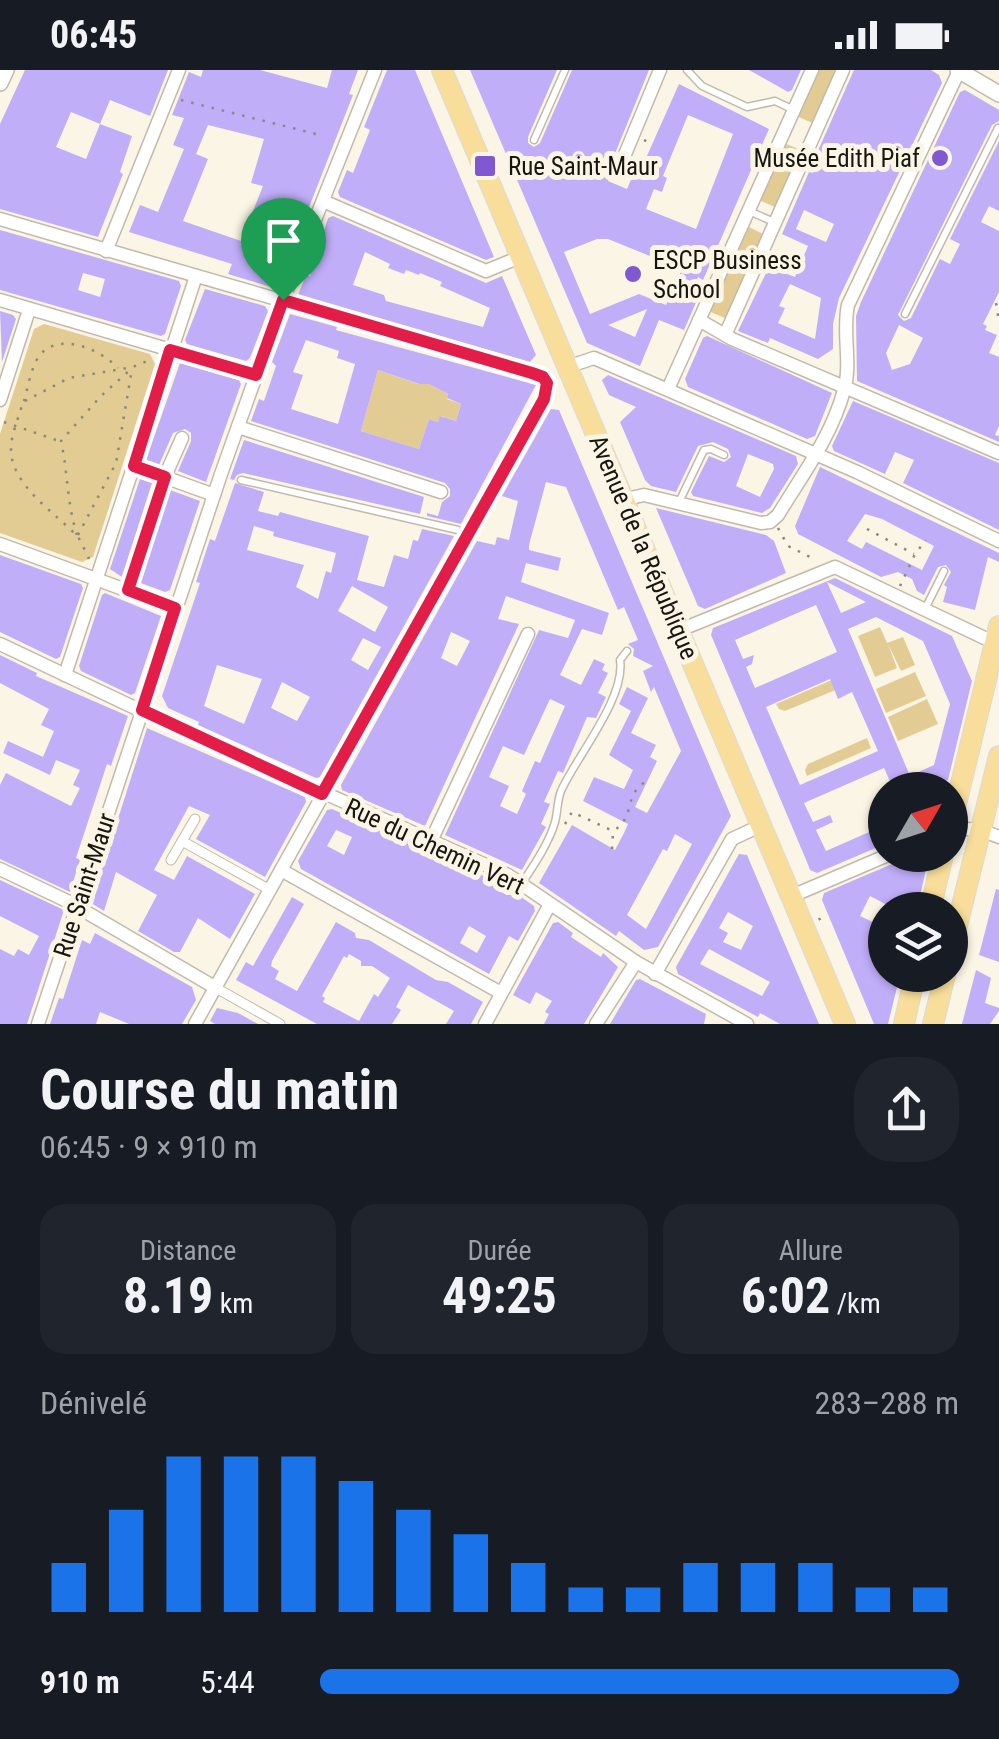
<!DOCTYPE html>
<html lang="fr">
<meta charset="utf-8">
<style>
:root{--surface:#171b24;--page:#20242c;--text:#f1f3f6;--muted:#9ea1a6;--accent:#1a73e8}
body{margin:0;font-family:"Roboto Condensed",sans-serif;background:var(--page);color:var(--text);height:100vh;display:flex;flex-direction:column;font-size:38px;white-space:nowrap}
*{box-sizing:border-box;margin:0}
p{font-size:32px;color:var(--muted)}
.icon{flex:none;width:55px;height:55px;fill:none;stroke:currentColor;stroke-width:2;stroke-linecap:round;stroke-linejoin:round}
.map{position:relative;height:954px;overflow:hidden}
.sheet{display:flex;flex-direction:column;background:var(--surface);flex:1}
.sheet>*{flex:none}
.needle{width:65px;rotate:51deg}
.controls{position:absolute;left:868px;top:702px;display:grid;gap:20px}
.controls a{display:grid;place-items:center;width:100px;height:100px;border-radius:50%;background:var(--surface);box-shadow:0 2px 8px #0004;font-size:50px}
.pin{position:absolute;display:grid;place-items:center;width:85px;height:85px;color:#fff;margin:-102px -42px;border-radius:50% 50% 50% 0;rotate:-45deg;box-shadow:0 0 10px #0007}
.pin .icon{rotate:45deg}
.round{display:grid;place-items:center;flex:none;width:105px;height:105px;border-radius:40px;background:var(--page)}
.head{display:flex;align-items:center;justify-content:space-between;height:170px;padding:0 40px}
h1{font-size:55px;font-weight:700;line-height:75px}
.metrics{display:grid;grid-template-columns:repeat(3,1fr);gap:15px;height:170px;padding:10px 40px}
.metrics div{display:grid;align-content:center;border-radius:25px;background:var(--page);text-align:center}
.metrics b{font-size:50px;font-weight:700}
.metrics small{font-size:28px;font-weight:400}
.metrics p{font-size:28px}
.chart{height:280px;padding:20px 40px}
.chart p{display:flex;justify-content:space-between}
.chart svg{width:100%;height:180px;margin-top:10px;stroke:var(--accent);stroke-width:6}
ul{padding:0 40px;list-style:none;font-size:32px}
li{display:grid;grid-template-columns:160px 120px 1fr;align-items:center;height:75px}
li i{height:25px;border-radius:12px;background:var(--accent)}
.status{display:flex;justify-content:space-between;align-items:center;height:70px;padding:0 50px;background:var(--surface);direction:ltr}
.status svg{height:28px;fill:currentColor}
.map>svg:first-child{display:block}
.green{fill:#e2cc93}
.building{fill:#c1aef9;fill-rule:evenodd}
.lines{fill:none;stroke-linecap:round;stroke-linejoin:round}
.service-casing{stroke:#c0baac;stroke-width:9}
.pedestrian-casing{stroke:#c0baac;stroke-width:11}
.minor-casing{stroke:#c0baac;stroke-width:15}
.tertiary-casing{stroke:#c0baac;stroke-width:18}
.primary-casing{stroke:#dadad9;stroke-width:22}
.path{stroke:#8c887e;stroke-width:2.5;stroke-dasharray:2.5 8;stroke-linecap:butt}
.service{stroke:#fff;stroke-width:6}
.pedestrian{stroke:#fff;stroke-width:9}
.minor{stroke:#fff;stroke-width:12}
.tertiary{stroke:#fff;stroke-width:15}
.primary{stroke:#f8de9a;stroke-width:20}
.route-casing{stroke:#fff;stroke-width:20}
.route{stroke:#e11d48;stroke-width:12}
.poi-dot{fill:#8058d2;stroke:#fbf5e6;stroke-width:4}
.labels{text-anchor:middle;stroke-width:10;stroke-linejoin:round;paint-order:stroke}
.poi-label{font-size:25px;fill:#181611;stroke:#fbf5e6;text-anchor:start}
.street-label{font-size:25px;fill:#181611;stroke:#fbf5e6}
</style>
<div class="status"><b>06:45</b><svg viewBox="0 0 49 12"><path d="M0 12V9h3v3zM5 12V6h3v6zM10 12V3h3v9zM15 12V0h3v12zM26 1h20v11H26zM47 4h2v5h-2z"/></svg></div>
<div class="map">
<svg width="999" height="954" viewBox="0 0 999 954">
<rect width="100%" height="100%" fill="#fbf5e6"/>
<g class="green">
<path d="M815 0H839L815 54 794 45Z"/>
<path d="M782 72 803 81 777 138 757 129Z"/>
<path d="M745 155 765 165 727 249 706 240Z"/>
<path d="M44 254 150 284 155 294 93 487 82 492 0 463V364L34 259Z"/>
<path d="M378 300 418 314H429L448 324 447 329 461 334 456 351 441 346 438 352 429 349 419 379 361 361Z"/>
<path d="M880 557 887 573 903 567 915 595 901 601 888 574 897 598 875 607 858 566Z"/>
<path d="M915 602 926 626 886 643 876 619Z"/>
<path d="M841 606 845 616 785 641 779 639 776 634Z"/>
<path d="M927 629 938 654 898 671 888 647Z"/>
<path d="M867 668 871 678 807 706 805 700 808 694Z"/>
</g>
<g class="building">
<path d="M25 0H168L150 46 110 30 100 54 71 42 56 77 86 89 100 54 132 66 120 102 123 104 98 167 0 139V54Z"/>
<path d="M203 0H260L327 18 332 0H358L349 24 353 25 304 150 299 149 291 170 295 172 274 218 228 204 232 194 129 162 140 135 158 142 184 79 173 75 184 48 172 45 189 2 201 7ZM208 55 264 69 251 113 263 116 241 171 183 151 208 89 196 84Z"/>
<path d="M387 0H415L494 187 486 190 340 127 338 122 347 100 353 103 370 60 364 57Z"/>
<path d="M470 0H557L528 67V73L534 77 540 73 572 0H649L612 91 613 99 608 111 627 119 637 95 642 97 679 14 769 59 703 210 698 207 691 224 698 228 684 260 659 250 640 296 587 273ZM688 45 733 64 696 159 646 139 654 119 662 122 667 108 663 106ZM597 169H608L682 199 666 235 639 224 590 244 564 182ZM647 239 635 267 608 255Z"/>
<path d="M749 0H801L792 20 788 22Z"/>
<path d="M854 0H931L939 5 942 13 839 228 833 254V279L818 289 770 268 768 273 738 261 769 197 795 207 808 176 782 164 809 102 813 103 816 96 820 88 816 85ZM804 140 834 154 826 172 796 159ZM790 214 821 228 815 269 778 253 785 238 779 236Z"/>
<path d="M965 20 999 40V51L992 55 898 245 904 251 911 248 940 189 950 194 960 174 950 169 999 71V141L989 136 981 152 999 161V222L983 254 987 256 985 260 997 265 989 283 999 287V356L995 365 999 366V372L857 311 856 246 861 232 960 22ZM899 255 923 268 910 294 892 300 886 283Z"/>
<path d="M333 146 486 213 502 206 536 285 530 292 298 225 306 205 310 206 328 148ZM365 182 390 194 388 198 404 204 406 200 419 205 420 203 442 212 440 216 490 238 483 257 386 231 384 225 353 215Z"/>
<path d="M0 160 179 211 181 216 165 264 161 266 0 220ZM83 203 105 209 100 227 78 220Z"/>
<path d="M205 219 265 236 268 241 250 288 246 291 187 274 185 270Z"/>
<path d="M0 241 13 245 16 249 2 292Z"/>
<path d="M290 244 337 257 336 260 536 315 461 454 427 446V443L438 446 442 432 450 426V419L445 413 251 351 259 329 264 331 276 296 272 292ZM306 270 339 281 337 288 355 294 338 354 291 339 303 305 293 302ZM378 300 419 314H429L448 324 447 328 461 334 456 351 440 346 438 352 429 349 419 379 361 361Z"/>
<path d="M707 266 832 323 815 366 807 369 688 317 685 309 703 268Z"/>
<path d="M180 293 239 310 241 314 206 412 178 401 191 371V363L185 359 173 363 159 395 146 390Z"/>
<path d="M608 305 796 386 798 394 770 438 762 443 693 426 691 422 709 386 724 392 731 387 728 379 713 372 698 376 676 422 651 416 645 410 620 352 636 337 609 325 602 310ZM748 384 773 394 774 399 760 427 736 416Z"/>
<path d="M853 331 999 393V460L903 413 914 390 895 382 885 404 834 381 832 376Z"/>
<path d="M551 339 559 340 731 746 658 877 644 880 619 861 616 866 539 813 572 755 615 780 624 763 628 754 583 731 594 707 624 719 633 700 609 685 631 641 619 634 627 617 648 628 631 663 656 675 650 687 657 691 635 737 647 743 681 681 654 617 651 622 643 601 653 596 633 586 634 579 628 574 638 570 624 537 618 540 566 417 546 412 529 475V480L561 488 558 501 526 493 521 512 609 543 602 565 582 559 560 605 581 615 594 589 605 594 602 600 608 603 598 623 606 627 596 648 587 647 563 703 558 701 544 732 550 734 541 754 546 757 522 800 445 765 539 560 568 568 575 550 506 526 498 549 519 554 425 756 342 720 341 715 477 471 495 475 497 467 509 470 518 431 502 426ZM451 562 470 571 457 596 441 588ZM550 629 565 636 540 693 535 691 522 721 526 724 517 744 500 736 509 716 489 707 503 676 524 685ZM675 764 692 774 646 859 627 845 663 779 667 781Z"/>
<path d="M244 370 424 427 420 444 243 403 237 405 234 410 230 409Z"/>
<path d="M820 397 999 483V492L988 487 975 540 943 532 947 517 944 515 951 502 946 495 938 497 924 525 917 521 912 509 898 502 881 507 798 464 795 456ZM865 444 882 449 934 476 922 500 866 472 862 479 847 471Z"/>
<path d="M140 409 152 413 122 507 110 499Z"/>
<path d="M235 413 264 422 258 441 278 446 280 442 369 466 357 510 384 517 394 485 408 489 413 470 418 471 422 459 454 466 320 707 316 708 198 655 199 652 168 638 162 626 200 513 196 512 210 469 215 471ZM254 456 274 462 273 466 336 483 331 503 326 501 318 529 296 517 304 495 247 480ZM352 516 388 537 375 562 338 541ZM363 568 381 577 368 600 351 590ZM217 595 262 609 244 654 204 636ZM282 612 310 627 297 651 271 638Z"/>
<path d="M170 420 200 431 170 520 165 522 141 513Z"/>
<path d="M656 438 766 465 774 471 786 503 705 539 698 536Z"/>
<path d="M0 485 81 514 83 518 60 587 56 589 0 562Z"/>
<path d="M835 508 952 566 972 611 948 710 923 720H894L884 698 804 733 813 752 830 745 833 752 816 760 826 781 885 755V774L817 803 810 800 807 792 711 565 713 558 723 554ZM827 512 866 532 841 543ZM816 535 837 582 755 618 746 597 752 594 754 585 743 589 735 570ZM876 547 923 571 950 634 934 695 910 706 848 559ZM830 609 838 629 852 622 878 681 800 715 766 637Z"/>
<path d="M105 523 161 546 135 623 131 625 81 601 79 596 102 525Z"/>
<path d="M0 585 37 603 36 606 128 646 111 696 107 694 76 788 80 790 70 822 0 789V715L6 703 71 736 80 718 73 715 80 700 56 690 50 705 3 683 8 671 43 687 54 661 41 655 49 639 0 613Z"/>
<path d="M147 658 305 727 306 732 265 807 196 769 210 745 189 736 154 800 174 810 187 786 255 824 230 869 198 848 180 882H174L138 861 157 825 116 802 104 841 91 833Z"/>
<path d="M332 739 504 815 534 836 535 841 518 871 509 866 489 904 301 799 298 791 327 740ZM336 760 352 767 344 785 327 776ZM469 856 486 866 477 883 460 873Z"/>
<path d="M739 784 747 785 819 954H780L760 943 758 947 678 904 676 897ZM728 842 753 856 741 880 723 872 728 863 719 858ZM709 879 770 912 762 926 700 894Z"/>
<path d="M913 785H929L917 840H885V905H900L888 954H874L822 830 824 823ZM870 826 887 835 877 854 860 846Z"/>
<path d="M0 810 64 840 27 954H0V879L14 886 18 879 29 885 39 866 0 846Z"/>
<path d="M996 819 999 820V892L979 885Z"/>
<path d="M292 827 304 834 272 891 271 896 279 901 275 909 297 921 336 852 355 863 356 868 369 870 436 910 448 912 483 932 471 954H446L454 941 408 915 396 937 401 940 392 954H317L236 910 246 892 253 896ZM349 884 361 891V896H372L390 908 378 927 374 924 359 951 323 932 325 928 322 926 344 886 347 888Z"/>
<path d="M558 852 573 863 571 867 601 887 603 883 618 897 584 954H544L549 944 545 942 552 931 536 922 530 934 513 925 553 853Z"/>
<path d="M95 863 192 917 196 930 182 954H129L100 942 96 954H50L59 928 63 929 82 870 90 874Z"/>
<path d="M976 900 991 908 985 933 999 938V941L990 954H962Z"/>
<path d="M640 909 706 944 704 954H610L636 910Z"/>
<path d="M217 938 238 943 258 954H215L210 951Z"/>
</g>
<g class="lines">
<defs>
<g id="service">
<path d="M687 0 702 16 747 37 775 31 794 40"/>
<path d="M534 70 565 0"/>
<path d="M749 141 774 152"/>
<path d="M905 244 998 58"/>
<path d="M241 410 458 460 466 465"/>
<path d="M679 432 704 380 711 379 724 385"/>
<path d="M925 539 944 501"/>
<path d="M522 813C534 795 549 773 555 752 558 741 557 731 561 721 576 687 626 628 620 590L627 581"/>
</g>
<g id="pedestrian">
<path d="M182 771 270 820"/>
<path d="M171 790 195 749"/>
<path d="M216 918 280 954"/>
</g>
<g id="minor">
<path d="M621 94 660 0"/>
<path d="M323 131 486 201 520 187"/>
<path d="M0 149 532 303 543 307 547 313 544 329 195 954"/>
<path d="M106 181 179 0"/>
<path d="M0 230 256 305"/>
<path d="M699 250 732 269 999 383"/>
<path d="M726 263 843 0"/>
<path d="M567 297 594 288 857 402 999 471"/>
<path d="M668 319 812 0"/>
<path d="M0 330 29 240"/>
<path d="M238 357 441 422"/>
<path d="M134 396 214 425"/>
<path d="M626 429 644 425 761 453 770 452 778 445C802 405 832 366 844 320 852 294 842 262 848 235L959 1"/>
<path d="M0 474 175 538"/>
<path d="M128 520 162 413 182 368"/>
<path d="M680 560 835 497 995 573"/>
<path d="M0 574 152 646 508 805 636 892 747 954"/>
<path d="M65 605 196 206"/>
<path d="M950 758 981 760 999 767"/>
<path d="M431 771 528 564"/>
<path d="M0 799 69 832 216 918"/>
<path d="M281 800 501 923"/>
<path d="M792 826 888 785"/>
<path d="M655 904 732 769 762 755"/>
<path d="M38 954 221 404 283 230 375 0"/>
<path d="M485 954 550 834"/>
<path d="M596 954 636 892"/>
</g>
<g id="tertiary">
<path d="M958 0 999 24"/>
<path d="M0 13 6 0"/>
</g>
<g id="primary">
<path d="M442 0 845 954"/>
<path d="M950 759 999 556"/>
<path d="M930 840 943 785"/>
<path d="M950 884 999 686"/>
<path d="M904 954 915 905"/>
<path d="M933 954 945 905"/>
</g>
</defs>
<use href="#service" class="service-casing"/>
<use href="#pedestrian" class="pedestrian-casing"/>
<use href="#minor" class="minor-casing"/>
<use href="#tertiary" class="tertiary-casing"/>
<use href="#primary" class="primary-casing"/>
<g class="path">
<path d="M181 30 320 65"/>
<path d="M644 70 652 74"/>
<path d="M996 233 999 252"/>
<path d="M24 331C28 318 31 296 40 285 60 261 101 280 118 298"/>
<path d="M4 352 59 371"/>
<path d="M778 458 788 476 816 490"/>
<path d="M867 459 914 484"/>
<path d="M77 465C67 434 68 403 61 371L101 326 131 299"/>
<path d="M78 465 116 393 132 299"/>
<path d="M89 489C86 483 82 473 78 467 57 444 11 416 11 379 11 364 19 347 23 332L69 308 133 297 152 289"/>
<path d="M900 516 915 484 926 470"/>
<path d="M565 754 572 742 613 761C633 749 626 732 637 719 641 714 646 712 649 707"/>
<path d="M612 779 613 763"/>
<path d="M819 848 823 855"/>
</g>
<use href="#service" class="service"/>
<use href="#pedestrian" class="pedestrian"/>
<use href="#minor" class="minor"/>
<use href="#tertiary" class="tertiary"/>
<use href="#primary" class="primary"/>
</g>
<g class="lines">
<defs>
<path id="route" d="M283 230 532 303 543 307 547 313 544 329 322 724 142 640 175 538 128 520 165 407 134 396 170 280 256 305Z"/>
</defs>
<use href="#route" class="route-casing"/>
<use href="#route" class="route"/>
</g>
<g class="poi-dot">
<circle cx="940" cy="88" r="10"/>
<rect x="473" y="84" width="24" height="24" rx="5"/>
<circle cx="633" cy="204" r="10"/>
</g>
<g class="labels">
<g class="poi-label">
<text x="920" y="97" text-anchor="end">Musée Edith Piaf</text>
<text x="508" y="105">Rue Saint-Maur</text>
<text x="653" y="199">ESCP Business<tspan x="653" dy="29">School</tspan></text>
</g>
<g class="street-label">
<text transform="translate(644 477) rotate(67)" y="9">Avenue de la République</text>
<text transform="translate(435 776) rotate(25)" y="9">Rue du Chemin Vert</text>
<text transform="translate(84 815) rotate(-72)" y="9">Rue Saint-Maur</text>
</g>
</g>
</svg>
<div class="controls">
<a><svg class="needle" viewBox="-14 -14 28 28"><path d="M0-13l5 13h-10z" fill="#e53935"/><path d="M0 13l5-13h-10z" fill="#9ea1a6"/></svg></a>
<a><svg class="icon" aria-label="layers" viewBox="0 0 24 24"><path d="M12 4l9 5-9 5-9-5zM3 14l9 5 9-5"/></svg></a>
</div>
<div class="pin" style="left:283px;top:230px;background:#1e9e55"><svg class="icon" aria-label="arrive" viewBox="0 0 24 24"><path d="M6 21V4h12l-3 4 3 4H6"/></svg></div>
</div>
<section class="sheet">
<div class="head"><div><h1>Course du matin</h1><p>06:45 · 9 × 910 m</p></div><a class="round"><svg class="icon" aria-label="share" viewBox="0 0 24 24"><path d="M12 15V3M7 8l5-5 5 5M5 13v7h14v-7"/></svg></a></div>
<div class="metrics">
<div><p>Distance</p><b>8.19<small> km</small></b></div>
<div><p>Durée</p><b>49:25</b></div>
<div><p>Allure</p><b>6:02<small> /km</small></b></div>
</div>
<div class="chart"><p><span>Dénivelé</span>283–288 m</p>
<svg viewBox="0 0 160 44" preserveAspectRatio="none"><path d="M5 44V32M15 44V19M25 44V6M35 44V6M45 44V6M55 44V12M65 44V19M75 44V25M85 44V32M95 44V38M105 44V38M115 44V32M125 44V32M135 44V32M145 44V38M155 44V38"/></svg>
</div>
<ul>
<li><b>910 m</b>5:44<i style="width:100%"></i></li>
</ul>
</section>
